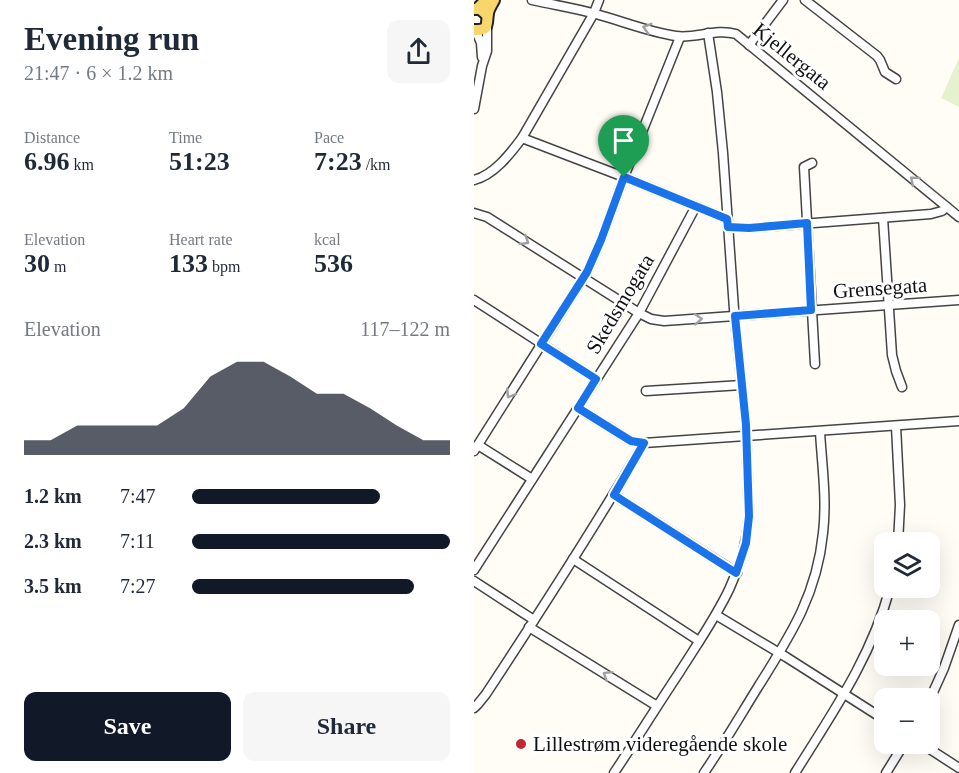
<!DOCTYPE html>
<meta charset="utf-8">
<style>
:root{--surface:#fff;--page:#f6f6f7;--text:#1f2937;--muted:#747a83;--accent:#111827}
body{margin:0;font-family:"Times New Roman",serif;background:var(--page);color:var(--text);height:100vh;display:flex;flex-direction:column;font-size:22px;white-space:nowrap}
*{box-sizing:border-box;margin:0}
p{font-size:20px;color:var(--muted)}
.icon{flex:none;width:33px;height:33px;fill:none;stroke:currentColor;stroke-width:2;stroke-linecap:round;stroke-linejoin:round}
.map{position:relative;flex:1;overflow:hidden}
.side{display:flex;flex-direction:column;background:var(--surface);width:474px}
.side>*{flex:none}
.buttons{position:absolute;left:400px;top:532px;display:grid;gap:12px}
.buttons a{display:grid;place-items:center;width:66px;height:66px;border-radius:12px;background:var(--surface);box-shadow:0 6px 24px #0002;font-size:30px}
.pin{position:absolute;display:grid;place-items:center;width:51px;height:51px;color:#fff;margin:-62px -26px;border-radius:50% 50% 50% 0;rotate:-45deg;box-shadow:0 0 6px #0007}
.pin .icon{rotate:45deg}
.round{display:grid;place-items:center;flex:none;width:63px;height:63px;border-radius:12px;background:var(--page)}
.headline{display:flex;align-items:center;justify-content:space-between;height:102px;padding:0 24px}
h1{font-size:33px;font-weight:700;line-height:45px}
.stats{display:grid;grid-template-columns:repeat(3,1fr);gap:9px;height:102px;padding:6px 24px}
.stats div{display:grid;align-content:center}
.stats b{font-size:26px;font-weight:700}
.stats small{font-size:16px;font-weight:400}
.stats p{font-size:16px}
.chart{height:168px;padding:12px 24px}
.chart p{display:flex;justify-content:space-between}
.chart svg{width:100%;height:108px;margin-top:6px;fill:var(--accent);opacity:.7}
.primary-button{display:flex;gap:12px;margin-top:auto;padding:12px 24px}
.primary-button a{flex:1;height:69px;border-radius:12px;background:var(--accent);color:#fff;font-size:24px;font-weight:700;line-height:69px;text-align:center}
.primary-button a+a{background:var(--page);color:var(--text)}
ul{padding:0 24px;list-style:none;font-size:20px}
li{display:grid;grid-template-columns:96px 72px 1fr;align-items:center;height:45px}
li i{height:15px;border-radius:8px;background:var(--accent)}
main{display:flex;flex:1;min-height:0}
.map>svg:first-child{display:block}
.pitch{fill:#e6f2cf}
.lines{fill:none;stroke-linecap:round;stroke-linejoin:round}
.minor-casing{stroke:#444;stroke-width:11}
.major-casing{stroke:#222;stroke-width:14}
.minor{stroke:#fff;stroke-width:8}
.major{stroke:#f9d66b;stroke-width:10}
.oneway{stroke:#a0a0a0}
.route-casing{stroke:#fff;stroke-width:12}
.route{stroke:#1a73e8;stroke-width:8}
.poi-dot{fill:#c4262e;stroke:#fff;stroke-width:2}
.labels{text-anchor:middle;stroke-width:6;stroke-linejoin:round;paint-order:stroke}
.street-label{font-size:21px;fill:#111;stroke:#fff}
.poi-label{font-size:21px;fill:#111;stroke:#fff;text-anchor:start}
</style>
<main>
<section class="side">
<div class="headline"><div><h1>Evening run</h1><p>21:47 · 6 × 1.2 km</p></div><a class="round"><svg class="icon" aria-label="share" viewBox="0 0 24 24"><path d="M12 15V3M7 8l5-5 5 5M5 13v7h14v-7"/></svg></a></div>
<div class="stats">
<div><p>Distance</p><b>6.96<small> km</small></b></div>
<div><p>Time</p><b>51:23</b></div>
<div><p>Pace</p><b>7:23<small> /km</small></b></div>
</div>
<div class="stats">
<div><p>Elevation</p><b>30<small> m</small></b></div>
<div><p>Heart rate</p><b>133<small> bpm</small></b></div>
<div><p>kcal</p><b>536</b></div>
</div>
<div class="chart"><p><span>Elevation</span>117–122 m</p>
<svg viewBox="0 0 160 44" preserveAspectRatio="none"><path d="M0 44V38L10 38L20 32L30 32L40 32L50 32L60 25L70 12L80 6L90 6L100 12L110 19L120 19L130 25L140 32L150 38L160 38V44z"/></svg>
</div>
<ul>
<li><b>1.2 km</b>7:47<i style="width:73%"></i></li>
<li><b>2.3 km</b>7:11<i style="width:100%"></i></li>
<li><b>3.5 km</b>7:27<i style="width:86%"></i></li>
</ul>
<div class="primary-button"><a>Save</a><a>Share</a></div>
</section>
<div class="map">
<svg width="485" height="773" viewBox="0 0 485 773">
<rect width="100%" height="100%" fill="#fffdf5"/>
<path class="pitch" d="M485 58V107L467 98Z"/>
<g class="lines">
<defs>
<g id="minor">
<path d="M58 0C80 5 101 8 122 14 148 21 175 32 202 36 222 39 241 28 262 34L485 217"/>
<path d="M331 0 403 56 406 60 411 72 422 79"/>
<path d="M2 31 7 43 8 57"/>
<path d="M275 45 309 0"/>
<path d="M0 109 8 66 13 51V24"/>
<path d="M48 138 150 177 253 219"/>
<path d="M338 163 330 167 341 364"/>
<path d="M0 180C20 175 36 154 48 138L120 13 125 0"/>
<path d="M0 213 13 217 165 313 177 319 190 321 485 300"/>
<path d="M409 218 418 355 422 371 428 387"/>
<path d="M254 227 275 228 457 214 468 211 473 207"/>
<path d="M0 300 122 379"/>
<path d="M172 391 268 385"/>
<path d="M104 408 157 441 170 443 485 421"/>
<path d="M422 426 426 505 424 543"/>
<path d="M4 445 58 479"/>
<path d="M0 451 113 272 127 240 150 177 206 37"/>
<path d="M140 495 263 573"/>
<path d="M99 559 225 641"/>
<path d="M0 570 165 313 222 206"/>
<path d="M0 581 60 620"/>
<path d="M242 615 312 657 411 720"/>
<path d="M55 627 183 706"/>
<path d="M456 699 470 668 485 625"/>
<path d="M0 708 4 704 12 694C66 612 120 528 170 443"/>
<path d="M448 744 485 768"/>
<path d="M140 773C162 740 183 706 205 673 237 622 271 578 275 516L272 425 260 309 249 153 243 92 234 33"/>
<path d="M230 773C249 745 266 716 284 687 316 636 343 595 349 533 353 500 348 465 346 432"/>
<path d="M321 773C359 712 397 658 416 588"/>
<path d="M412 773 430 744"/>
</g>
<g id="major">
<path d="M0 9H6L13 15"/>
<path d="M3 9 12 0"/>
<path d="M0 30C16 31 12 24 14 14 14 10 18 4 20 0"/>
</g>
</defs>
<use href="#minor" class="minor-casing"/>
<use href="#major" class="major-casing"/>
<use href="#minor" class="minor"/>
<use href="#major" class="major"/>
</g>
<defs><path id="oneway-chevron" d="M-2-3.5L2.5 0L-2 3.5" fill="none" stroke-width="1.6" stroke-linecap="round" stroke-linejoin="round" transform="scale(1.5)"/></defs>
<g class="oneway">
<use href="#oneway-chevron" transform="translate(173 28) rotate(-164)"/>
<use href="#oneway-chevron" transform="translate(440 180) rotate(-140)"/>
<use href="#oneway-chevron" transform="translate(51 241) rotate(32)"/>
<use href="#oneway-chevron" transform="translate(224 319) rotate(-3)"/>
<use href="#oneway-chevron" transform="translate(36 394) rotate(122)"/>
<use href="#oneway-chevron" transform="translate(133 675) rotate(-148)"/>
</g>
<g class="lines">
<defs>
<path id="route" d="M150 177 253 219 254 227 275 228 333 223 337 310 261 316 272 425 275 516 272 543 262 573 140 495 170 443 157 441 104 408 122 379 67 344 113 272 127 240Z"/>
</defs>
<use href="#route" class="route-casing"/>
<use href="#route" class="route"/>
</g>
<circle class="poi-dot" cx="47" cy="744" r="6"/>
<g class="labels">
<g class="street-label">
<text transform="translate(318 56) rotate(39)" y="7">Kjellergata</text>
<text transform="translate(406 288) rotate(-4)" y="7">Grensegata</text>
<text transform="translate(146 304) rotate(-59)" y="7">Skedsmogata</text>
</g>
<g class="poi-label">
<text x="59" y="751">Lillestrøm videregående skole</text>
</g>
</g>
</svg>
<div class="buttons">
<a><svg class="icon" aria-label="layers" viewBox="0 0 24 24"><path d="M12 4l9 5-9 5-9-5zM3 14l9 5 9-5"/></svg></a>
<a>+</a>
<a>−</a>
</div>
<div class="pin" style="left:150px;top:177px;background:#1e9e55"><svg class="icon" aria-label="arrive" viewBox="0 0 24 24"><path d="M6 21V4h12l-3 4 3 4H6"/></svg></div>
</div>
</main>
